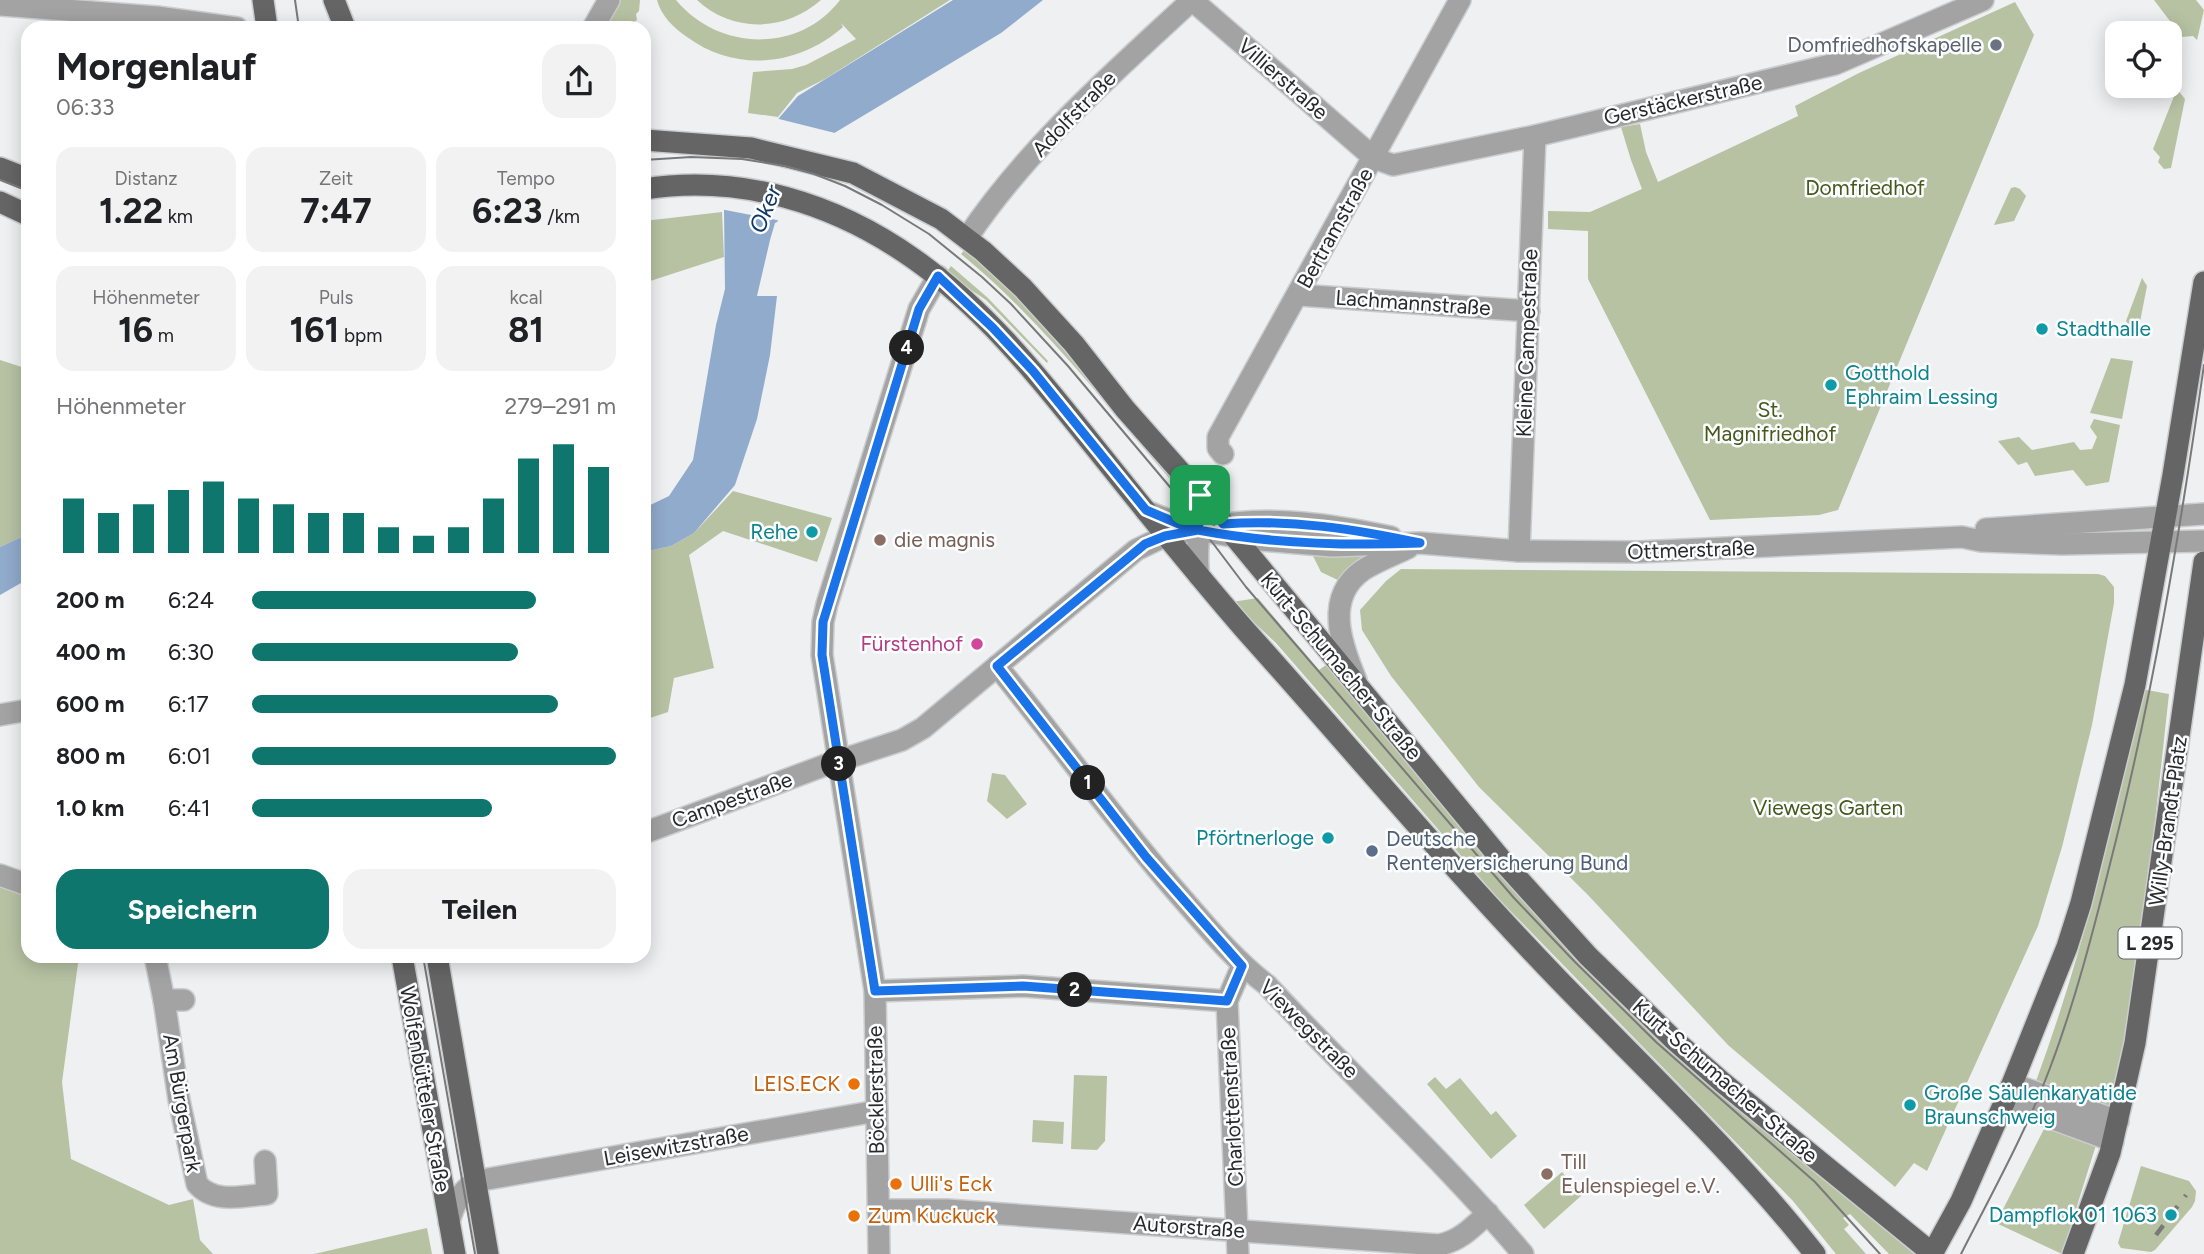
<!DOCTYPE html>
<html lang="de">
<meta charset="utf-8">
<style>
:root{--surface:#fff;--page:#f2f2f2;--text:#202124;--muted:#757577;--accent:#0f766e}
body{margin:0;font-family:Figtree,sans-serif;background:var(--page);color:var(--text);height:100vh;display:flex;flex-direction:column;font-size:26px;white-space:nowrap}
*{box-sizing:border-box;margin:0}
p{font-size:23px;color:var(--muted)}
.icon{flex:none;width:38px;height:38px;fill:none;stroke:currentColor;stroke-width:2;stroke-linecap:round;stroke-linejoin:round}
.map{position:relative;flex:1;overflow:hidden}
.drawer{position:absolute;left:21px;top:21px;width:630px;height:942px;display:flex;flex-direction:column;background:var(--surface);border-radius:21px;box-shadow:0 4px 18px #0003}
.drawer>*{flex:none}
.controls{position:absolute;left:2105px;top:21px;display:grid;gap:14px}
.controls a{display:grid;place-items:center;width:77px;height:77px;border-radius:14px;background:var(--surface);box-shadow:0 4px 18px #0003;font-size:35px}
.pin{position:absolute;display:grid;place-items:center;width:60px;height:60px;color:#fff;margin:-30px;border-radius:14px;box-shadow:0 4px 10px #0006}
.km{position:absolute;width:35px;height:35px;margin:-18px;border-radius:50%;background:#222;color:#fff;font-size:19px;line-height:35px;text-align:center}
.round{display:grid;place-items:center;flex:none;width:74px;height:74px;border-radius:21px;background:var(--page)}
.overview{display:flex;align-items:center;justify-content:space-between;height:119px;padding:0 35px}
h1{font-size:38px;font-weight:700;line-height:52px}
.metrics{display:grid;grid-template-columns:repeat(3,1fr);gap:10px;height:119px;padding:7px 35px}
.metrics div{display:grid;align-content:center;border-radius:18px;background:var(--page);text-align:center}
.metrics b{font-size:35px;font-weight:700}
.metrics small{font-size:19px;font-weight:400}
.metrics p{font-size:19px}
.chart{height:196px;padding:14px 35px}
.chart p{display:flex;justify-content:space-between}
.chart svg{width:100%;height:126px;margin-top:7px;stroke:var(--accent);stroke-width:6}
.primary-button{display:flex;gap:14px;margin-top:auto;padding:14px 35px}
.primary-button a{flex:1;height:80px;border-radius:21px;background:var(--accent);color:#fff;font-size:28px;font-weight:700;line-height:80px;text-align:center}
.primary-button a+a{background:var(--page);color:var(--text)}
ul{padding:0 35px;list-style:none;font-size:23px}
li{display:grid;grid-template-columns:112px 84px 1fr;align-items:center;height:52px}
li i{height:18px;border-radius:9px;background:var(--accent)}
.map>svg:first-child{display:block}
.green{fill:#b7c2a3}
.water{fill:#91abcd}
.pier{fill:#eef0f1}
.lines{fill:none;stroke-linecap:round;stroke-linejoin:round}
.minor-casing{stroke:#cbcccd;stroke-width:24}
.major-casing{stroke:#cbcccd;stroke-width:24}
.minor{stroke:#a4a3a4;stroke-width:21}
.major{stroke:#666566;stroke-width:21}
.tram{stroke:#79797a;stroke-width:2}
.rail{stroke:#79797a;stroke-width:4.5;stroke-dasharray:12 12;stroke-linecap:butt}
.route-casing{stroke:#fff;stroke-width:14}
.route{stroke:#1a73e8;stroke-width:9}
.worship-dot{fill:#6b7280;stroke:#fbfdfe;stroke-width:2.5}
.culture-dot{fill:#0f9aa8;stroke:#fbfdfe;stroke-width:2.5}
.education-dot{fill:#8d6e63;stroke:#fbfdfe;stroke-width:2.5}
.hotel-dot{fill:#d1479c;stroke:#fbfdfe;stroke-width:2.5}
.service-dot{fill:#5c6f8a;stroke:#fbfdfe;stroke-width:2.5}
.food-dot{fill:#e8710a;stroke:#fbfdfe;stroke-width:2.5}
.labels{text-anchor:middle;stroke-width:5;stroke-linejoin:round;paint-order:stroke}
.shield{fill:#fbfdfe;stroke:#68696a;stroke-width:2}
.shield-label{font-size:19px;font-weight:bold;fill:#29292a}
.worship-label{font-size:21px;fill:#5b616d;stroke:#fbfdfe;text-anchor:end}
.street-label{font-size:21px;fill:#29292a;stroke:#fbfdfe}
.park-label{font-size:21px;fill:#47581b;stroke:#fbfdfe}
.culture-label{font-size:21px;fill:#0d838f;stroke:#fbfdfe;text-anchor:start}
.education-label{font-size:21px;fill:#785e54;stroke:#fbfdfe;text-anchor:start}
.hotel-label{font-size:21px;fill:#b23c85;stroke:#fbfdfe;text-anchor:end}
.service-label{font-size:21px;fill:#4e5e75;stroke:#fbfdfe;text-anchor:start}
.food-label{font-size:21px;fill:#c56008;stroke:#fbfdfe;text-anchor:start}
.water-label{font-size:23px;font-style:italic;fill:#133763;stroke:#fbfdfe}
</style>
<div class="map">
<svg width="2204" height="1254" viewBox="0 0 2204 1254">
<rect width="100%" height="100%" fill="#eef0f1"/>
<g class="green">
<path d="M617 0H640L639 11 636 14 637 20 626 28H601Z"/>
<path d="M657 0H676C718 51 799 54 840 0H950L825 79 797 93 778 117 748 113 753 72 792 69 806 65 856 39 841 23 843 27C799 66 736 73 687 37 674 28 661 16 657 0Z"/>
<path d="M697 0H821C785 32 732 33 697 0Z"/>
<path d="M2154 0H2196L2204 10 2197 40 2193 36 2182 37Z"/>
<path d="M2015 2 2034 35 1838 510 1819 515 1710 520 1588 279V231L1548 229V211L1590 212 1642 189 1631 160 1621 127 1640 124 1646 152 1658 182 1798 116 1795 106 1859 73Z"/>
<path d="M2177 89 2185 99 2171 168 2164 169 2158 162 2160 157 2153 149Z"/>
<path d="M2015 187 2020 189 2026 196 2014 221 1994 225 2011 188Z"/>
<path d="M722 212 724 257 644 283V221Z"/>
<path d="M967 247 1032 308 1174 476 1169 478C1103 401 1040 319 961 254Z"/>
<path d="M951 266 988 298 1048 361 1047 363 986 300 946 273Z"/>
<path d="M2142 278 2147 286 2137 337 2126 321Z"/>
<path d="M2111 358 2133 361 2122 419 2090 413Z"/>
<path d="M0 360 28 369V534L0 547Z"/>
<path d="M2094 419 2120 425 2109 482 2086 486 2073 470 2035 476 2027 462 2018 465 1998 441 2019 437 2032 450 2074 442 2080 450 2092 449 2097 437 2090 427Z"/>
<path d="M733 491 832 518 817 562 723 531 689 555 714 668 674 678 668 712 644 720V572L648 571H644V552L671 546 694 533Z"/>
<path d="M1311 552 1364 556 1367 558 1344 583 1321 572Z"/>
<path d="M1401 569 2098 574 2105 576 2114 587V603L2092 725 2062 847 2038 926 1927 1171 1914 1163 1895 1187 1728 1045 1588 895 1479 787 1391 676 1362 630 1360 610 1386 581Z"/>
<path d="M1258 598 1319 670 1326 665 1435 796 1511 882 1842 1193 1914 1254H1889L1850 1214 1843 1218 1849 1225 1844 1229 1866 1254H1836L1793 1201 1497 897 1276 643 1232 602Z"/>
<path d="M2141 689 2169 694 2148 885 2113 1110 2035 1084C2082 956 2115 823 2141 689Z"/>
<path d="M992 773 1005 775 1027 804 1007 819 987 801Z"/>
<path d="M0 884 28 893V956H79L62 1082 71 1159 169 1205 193 1199 200 1240 213 1254H0Z"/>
<path d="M1074 1075 1107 1076 1105 1141 1097 1150 1071 1149Z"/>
<path d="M1435 1077 1446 1089 1460 1078 1491 1115 1496 1111 1517 1136 1491 1159 1427 1084Z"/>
<path d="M1033 1120 1064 1122 1063 1144 1032 1142Z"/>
<path d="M2045 1127 2096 1145 2062 1254 1996 1223Z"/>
<path d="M2141 1166 2189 1181 2196 1191 2195 1201 2192 1207 2155 1250 2151 1252 2121 1248 2118 1243Z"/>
<path d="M1562 1172 1582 1195 1544 1229 1524 1205Z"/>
<path d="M427 1228 432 1254H314Z"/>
</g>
<g class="water">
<path d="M953 0H1043L1001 33 831 135 777 222V296L770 355 757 419 735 485 694 533 671 546 644 552V508L669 496 693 460 716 325 725 289 724 209 779 118 798 96Z"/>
<path d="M28 534V579L0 595V547Z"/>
</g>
<g class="pier">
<path d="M775 118 839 134 833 138 782 221 720 209Z"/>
<path d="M777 222V296H757L770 240 775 223Z"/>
</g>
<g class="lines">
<defs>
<g id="minor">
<path d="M1192 0 1374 158 1393 165 1535 136 1835 64 1983 0"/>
<path d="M0 5 157 17 237 28"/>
<path d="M593 28 609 0"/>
<path d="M967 238C1028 147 1112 74 1192 0"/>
<path d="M1298 295 1529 311"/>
<path d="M1223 454 1218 448V437L1460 0"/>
<path d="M1146 511 1191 529 1248 539 1332 546 1420 543 1519 551 1638 552 1962 537 1981 541 2062 544 2204 541"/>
<path d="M1214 526C1272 515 1334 525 1391 537"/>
<path d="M1986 529 2204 514"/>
<path d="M1519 551 1535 136"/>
<path d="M1199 576C1194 548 1203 522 1200 494"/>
<path d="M997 666C1059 742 1116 823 1181 897 1208 928 1234 960 1267 985 1351 1076 1443 1159 1523 1254"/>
<path d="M1356 680C1341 644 1324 597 1363 570 1377 561 1393 555 1408 548"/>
<path d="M0 715 28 710"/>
<path d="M644 833 823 766 902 740 923 728 1136 550 1165 536 1183 533"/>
<path d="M0 875 28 885"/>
<path d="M155 956 164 1000H184"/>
<path d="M875 991 1023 986 1227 1001 1242 966"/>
<path d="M164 1000 179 1100 197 1184C214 1204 243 1196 267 1194L265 1161"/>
<path d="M1227 1001 1238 1254"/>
<path d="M2012 1084 2118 1121"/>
<path d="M2008 1094 2032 1111 2113 1141"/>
<path d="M878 1210H947L1439 1245C1460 1241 1473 1227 1488 1213"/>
<path d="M449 1222C454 1204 460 1192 476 1181L877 1111"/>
<path d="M879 1254 875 991 822 655 823 622 827 604 919 309 938 276"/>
</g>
<g id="major">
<path d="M263 0 267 28"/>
<path d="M334 0 345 28"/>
<path d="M644 140 751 148 853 173 941 219 983 251 1023 288 1074 344 1125 409 1186 478 1505 864 1588 956 1672 1038 1722 1082 1933 1254"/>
<path d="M0 168 28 179"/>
<path d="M644 189C741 174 835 203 914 259 982 307 1034 371 1085 435 1138 501 1190 567 1246 631 1350 747 1450 867 1558 979 1645 1069 1737 1155 1815 1254"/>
<path d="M0 202 28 215"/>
<path d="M402 956 455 1254"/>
<path d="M437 956 488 1254"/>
<path d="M1932 1254 1961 1201 2008 1094 2067 947 2081 903 2135 685 2173 475 2204 282"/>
<path d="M2073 1254 2110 1153 2135 1043 2204 562"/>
</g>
</defs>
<use href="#minor" class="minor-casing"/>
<use href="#major" class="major-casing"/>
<use href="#minor" class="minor"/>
<use href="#major" class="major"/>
<g class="tram">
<path d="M295 0 299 28"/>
<path d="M644 160 691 157 742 159 785 166 814 174 845 186 882 205 929 234 982 277 1011 304 1068 366 1175 493 1246 587 1514 898 1575 962 1656 1042 1815 1182 1880 1254"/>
<path d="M0 180 28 191"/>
<path d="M423 956 475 1254"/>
<path d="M1961 1254C1992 1193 2026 1132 2050 1068 2075 1002 2093 932 2110 864 2152 700 2180 533 2204 365"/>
</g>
<path class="rail" d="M2156 1235 2186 1195"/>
</g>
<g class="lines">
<defs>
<path id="route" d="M1200 495 1201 512 1198 530 1165 536 1145 544 997 666 1146 857 1242 966 1227 1001 1023 986 875 991 822 655 823 622 919 309 938 276 993 328 1033 371 1146 510 1191 529 1198 530C1272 544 1345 546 1420 543 1355 529 1291 519 1223 524L1200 495"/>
</defs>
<use href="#route" class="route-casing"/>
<use href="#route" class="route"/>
</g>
<circle class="worship-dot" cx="1996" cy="45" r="7"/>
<g class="culture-dot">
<circle cx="2042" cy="329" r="7"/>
<circle cx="1831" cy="385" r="7"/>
<circle cx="812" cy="532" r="7"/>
<circle cx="1328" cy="838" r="7"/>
<circle cx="1910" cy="1105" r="7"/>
<circle cx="2171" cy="1215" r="7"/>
</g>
<g class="education-dot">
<circle cx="880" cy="540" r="7"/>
<circle cx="1547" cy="1174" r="7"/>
</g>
<circle class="hotel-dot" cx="977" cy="644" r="7"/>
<circle class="service-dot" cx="1372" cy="851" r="7"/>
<g class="food-dot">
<circle cx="854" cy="1084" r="7"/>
<circle cx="896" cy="1184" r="7"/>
<circle cx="854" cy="1216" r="7"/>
</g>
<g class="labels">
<rect class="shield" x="2118.5" y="927.5" width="63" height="31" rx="5"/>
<g class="shield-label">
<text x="2150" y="950">L 295</text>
</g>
<g class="worship-label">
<text x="1982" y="52">Domfriedhofskapelle</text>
</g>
<g class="street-label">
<text transform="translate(1283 79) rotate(41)" y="7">Villierstraße</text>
<text transform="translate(1683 100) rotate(-13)" y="7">Gerstäckerstraße</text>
<text transform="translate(1074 114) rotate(-46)" y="7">Adolfstraße</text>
<text transform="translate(1335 228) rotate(-61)" y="7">Bertramstraße</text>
<text transform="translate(1413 303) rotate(4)" y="7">Lachmannstraße</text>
<text transform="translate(1527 343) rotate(-88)" y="7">Kleine Campestraße</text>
<text transform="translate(1691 550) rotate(-2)" y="7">Ottmerstraße</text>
<text transform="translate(1341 666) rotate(50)" y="7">Kurt-Schumacher-Straße</text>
<text transform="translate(732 800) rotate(-20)" y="7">Campestraße</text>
<text transform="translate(2168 821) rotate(-82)" y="7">Willy-Brandt-Platz</text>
<text transform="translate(1309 1029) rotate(45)" y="7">Viewegstraße</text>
<text transform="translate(1725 1081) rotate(41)" y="7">Kurt-Schumacher-Straße</text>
<text transform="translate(425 1089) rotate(80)" y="7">Wolfenbütteler Straße</text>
<text transform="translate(876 1090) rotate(-91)" y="7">Böcklerstraße</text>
<text transform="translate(182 1103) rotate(80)" y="7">Am Bürgerpark</text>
<text transform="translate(1232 1107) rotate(-93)" y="7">Charlottenstraße</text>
<text transform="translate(676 1146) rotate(-10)" y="7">Leisewitzstraße</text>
<text transform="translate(1189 1227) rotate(4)" y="7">Autorstraße</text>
</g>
<g class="park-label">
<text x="1865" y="195">Domfriedhof</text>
<text x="1770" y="417">St.<tspan x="1770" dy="24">Magnifriedhof</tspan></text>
<text x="1828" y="815">Viewegs Garten</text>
</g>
<g class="culture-label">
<text x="2056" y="336">Stadthalle</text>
<text x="1845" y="380">Gotthold<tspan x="1845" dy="24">Ephraim Lessing</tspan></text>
<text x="798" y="539" text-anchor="end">Rehe</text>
<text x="1314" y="845" text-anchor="end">Pförtnerloge</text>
<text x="1924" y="1100">Große Säulenkaryatide<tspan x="1924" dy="24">Braunschweig</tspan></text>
<text x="2157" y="1222" text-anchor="end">Dampflok 01 1063</text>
</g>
<g class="education-label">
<text x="894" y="547">die magnis</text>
<text x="1561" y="1169">Till<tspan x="1561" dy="24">Eulenspiegel e.V.</tspan></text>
</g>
<g class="hotel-label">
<text x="963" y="651">Fürstenhof</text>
</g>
<g class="service-label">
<text x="1386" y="846">Deutsche<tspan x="1386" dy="24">Rentenversicherung Bund</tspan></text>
</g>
<g class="food-label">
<text x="840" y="1091" text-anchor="end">LEIS.ECK</text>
<text x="910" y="1191">Ulli's Eck</text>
<text x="868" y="1223">Zum Kuckuck</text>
</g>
<g class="water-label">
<text transform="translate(765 209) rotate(-68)" y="8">Oker</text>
</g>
</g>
</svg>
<div class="controls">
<a><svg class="icon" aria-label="locate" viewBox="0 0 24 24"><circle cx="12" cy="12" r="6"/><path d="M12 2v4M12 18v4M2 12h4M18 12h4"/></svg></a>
</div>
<div class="pin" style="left:1200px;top:495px;background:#1e9e55"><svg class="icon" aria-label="arrive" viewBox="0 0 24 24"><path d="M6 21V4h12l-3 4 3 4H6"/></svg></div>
<b class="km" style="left:1088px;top:783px">1</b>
<b class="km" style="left:1075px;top:990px">2</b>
<b class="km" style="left:839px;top:764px">3</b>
<b class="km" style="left:907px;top:348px">4</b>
<section class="drawer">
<div class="overview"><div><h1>Morgenlauf</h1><p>06:33</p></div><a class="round"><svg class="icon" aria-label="share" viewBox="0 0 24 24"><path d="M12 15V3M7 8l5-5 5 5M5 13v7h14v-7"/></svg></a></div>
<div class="metrics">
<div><p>Distanz</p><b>1.22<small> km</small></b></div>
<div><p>Zeit</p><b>7:47</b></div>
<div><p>Tempo</p><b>6:23<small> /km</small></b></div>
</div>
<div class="metrics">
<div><p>Höhenmeter</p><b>16<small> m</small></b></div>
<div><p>Puls</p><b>161<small> bpm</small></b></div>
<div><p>kcal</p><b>81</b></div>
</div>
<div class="chart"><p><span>Höhenmeter</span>279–291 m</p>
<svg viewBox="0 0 160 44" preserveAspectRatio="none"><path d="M5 44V25M15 44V30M25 44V27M35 44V22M45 44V19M55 44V25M65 44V27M75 44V30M85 44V30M95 44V35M105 44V38M115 44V35M125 44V25M135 44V11M145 44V6M155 44V14"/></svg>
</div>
<ul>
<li><b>200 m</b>6:24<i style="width:78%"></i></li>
<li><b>400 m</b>6:30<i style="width:73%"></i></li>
<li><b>600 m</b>6:17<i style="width:84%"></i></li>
<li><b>800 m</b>6:01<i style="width:100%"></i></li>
<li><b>1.0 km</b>6:41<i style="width:66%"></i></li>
</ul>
<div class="primary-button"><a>Speichern</a><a>Teilen</a></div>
</section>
</div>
